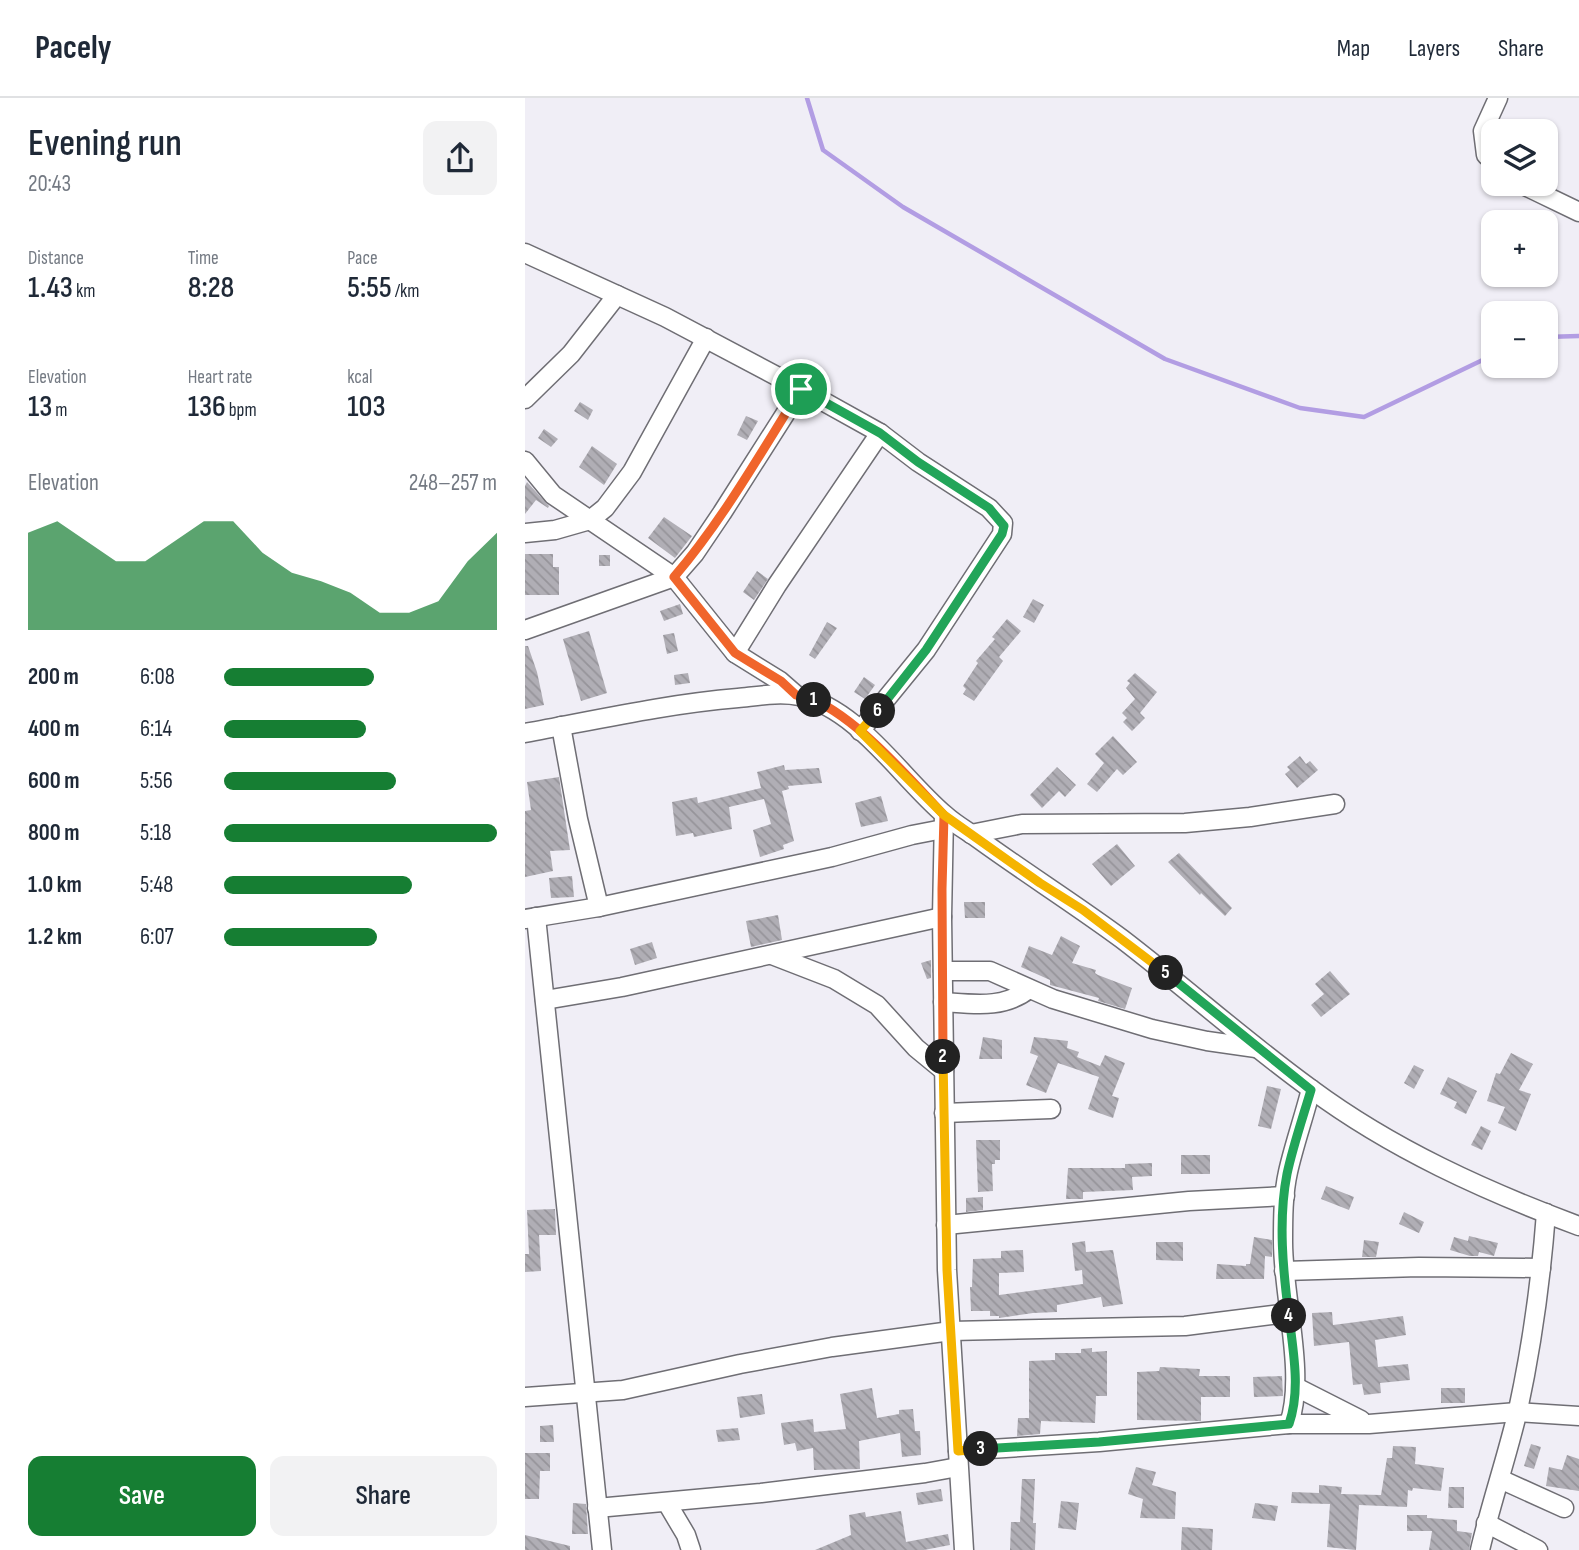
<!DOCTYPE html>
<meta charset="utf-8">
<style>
:root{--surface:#fff;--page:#f2f2f3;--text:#1f2937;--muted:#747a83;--line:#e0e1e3;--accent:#167e33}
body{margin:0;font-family:"Sofia Sans Condensed",sans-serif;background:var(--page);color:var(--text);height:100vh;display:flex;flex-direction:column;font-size:26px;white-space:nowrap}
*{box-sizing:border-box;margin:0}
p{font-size:23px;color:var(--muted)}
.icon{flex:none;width:38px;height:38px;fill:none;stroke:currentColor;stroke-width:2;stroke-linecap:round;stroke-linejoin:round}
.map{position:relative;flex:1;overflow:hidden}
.drawer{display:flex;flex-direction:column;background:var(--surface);width:525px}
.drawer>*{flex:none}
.fabs{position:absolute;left:956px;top:21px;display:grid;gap:14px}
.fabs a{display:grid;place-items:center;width:77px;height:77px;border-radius:14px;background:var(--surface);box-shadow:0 2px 5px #0004;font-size:35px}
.pin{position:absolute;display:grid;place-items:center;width:60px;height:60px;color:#fff;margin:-30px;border:4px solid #fff;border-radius:50%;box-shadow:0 2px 7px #0007}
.km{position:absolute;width:35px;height:35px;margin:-18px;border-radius:50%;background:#222;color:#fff;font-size:19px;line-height:35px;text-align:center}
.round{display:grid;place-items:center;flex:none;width:74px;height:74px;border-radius:14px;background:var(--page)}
.summary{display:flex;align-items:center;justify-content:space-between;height:119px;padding:0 28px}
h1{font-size:38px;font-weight:600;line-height:52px}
.metrics{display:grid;grid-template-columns:repeat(3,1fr);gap:10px;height:119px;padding:7px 28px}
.metrics div{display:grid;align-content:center}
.metrics b{font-size:30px;font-weight:600}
.metrics small{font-size:19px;font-weight:400}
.metrics p{font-size:19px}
.chart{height:196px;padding:14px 28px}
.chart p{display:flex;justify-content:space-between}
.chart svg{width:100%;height:126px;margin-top:7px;fill:var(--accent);opacity:.7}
.action{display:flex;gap:14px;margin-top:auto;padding:14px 28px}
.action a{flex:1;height:80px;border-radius:14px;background:var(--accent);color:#fff;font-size:28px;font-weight:600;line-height:80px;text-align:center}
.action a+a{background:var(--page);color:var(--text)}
ul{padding:0 28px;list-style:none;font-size:23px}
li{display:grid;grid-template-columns:112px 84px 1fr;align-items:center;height:52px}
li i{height:18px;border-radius:9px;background:var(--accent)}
header{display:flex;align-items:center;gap:42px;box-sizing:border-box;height:98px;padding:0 35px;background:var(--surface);border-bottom:2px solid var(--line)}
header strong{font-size:33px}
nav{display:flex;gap:38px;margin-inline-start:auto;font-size:24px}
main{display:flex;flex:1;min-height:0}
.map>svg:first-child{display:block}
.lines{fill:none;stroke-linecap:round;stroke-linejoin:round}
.stream{stroke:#b29de3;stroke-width:4.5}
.building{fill:url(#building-back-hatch)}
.minor-casing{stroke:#6f6e74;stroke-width:21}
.minor{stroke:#fff;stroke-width:18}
.split-1-casing{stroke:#fff;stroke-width:14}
.split-2-casing{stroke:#fff;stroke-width:14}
.split-3-casing{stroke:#fff;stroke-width:14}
.split-4-casing{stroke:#fff;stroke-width:14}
.split-5-casing{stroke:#fff;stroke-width:14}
.split-6-casing{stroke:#fff;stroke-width:14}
.split-7-casing{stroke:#fff;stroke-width:14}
.split-1{stroke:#f0652b;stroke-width:9}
.split-2{stroke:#f0652b;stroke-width:9}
.split-3{stroke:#f5b400;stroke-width:9}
.split-4{stroke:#22a559;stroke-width:9}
.split-5{stroke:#22a559;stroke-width:9}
.split-6{stroke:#f5b400;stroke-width:9}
.split-7{stroke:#22a559;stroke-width:9}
</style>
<header>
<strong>Pacely</strong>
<nav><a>Map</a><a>Layers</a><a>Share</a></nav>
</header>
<main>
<section class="drawer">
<div class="summary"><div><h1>Evening run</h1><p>20:43</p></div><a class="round"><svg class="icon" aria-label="share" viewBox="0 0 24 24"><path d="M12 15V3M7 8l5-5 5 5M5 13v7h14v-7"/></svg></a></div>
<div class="metrics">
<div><p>Distance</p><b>1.43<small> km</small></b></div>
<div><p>Time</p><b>8:28</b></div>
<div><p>Pace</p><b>5:55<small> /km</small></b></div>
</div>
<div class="metrics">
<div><p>Elevation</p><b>13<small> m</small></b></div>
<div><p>Heart rate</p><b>136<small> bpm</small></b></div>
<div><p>kcal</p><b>103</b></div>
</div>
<div class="chart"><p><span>Elevation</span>248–257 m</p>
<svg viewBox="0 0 160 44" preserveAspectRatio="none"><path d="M0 44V10L10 6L20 13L30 20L40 20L50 13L60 6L70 6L80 17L90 24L100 27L110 31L120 38L130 38L140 34L150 20L160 10V44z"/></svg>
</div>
<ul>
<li><b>200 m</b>6:08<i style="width:55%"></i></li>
<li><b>400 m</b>6:14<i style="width:52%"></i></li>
<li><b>600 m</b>5:56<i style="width:63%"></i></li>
<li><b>800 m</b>5:18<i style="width:100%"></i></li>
<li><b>1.0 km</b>5:48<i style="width:69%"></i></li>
<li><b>1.2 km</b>6:07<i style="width:56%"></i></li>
</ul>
<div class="action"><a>Save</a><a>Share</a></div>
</section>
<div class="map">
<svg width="1054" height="1452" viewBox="0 0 1054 1452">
<defs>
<pattern id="building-back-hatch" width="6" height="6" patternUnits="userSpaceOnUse" patternTransform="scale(1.75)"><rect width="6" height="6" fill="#b0aeb5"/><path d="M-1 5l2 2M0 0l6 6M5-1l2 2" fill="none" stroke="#96949a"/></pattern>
</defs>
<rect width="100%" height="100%" fill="#f0eef6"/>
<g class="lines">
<g class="stream">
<path d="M282 0 298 52 378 109 640 261 775 310 839 319 968 257"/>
<path d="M1020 239 1054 238"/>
</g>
</g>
<g class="building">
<path d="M55 304 68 312 63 322 49 313Z"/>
<path d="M221 318 233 323 222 342 212 337Z"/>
<path d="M19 331 33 341 26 349 13 340Z"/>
<path d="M67 348 92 366 79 387 54 369Z"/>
<path d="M2 384 24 408 23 410 11 402 0 416V388Z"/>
<path d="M139 419 167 438 150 460 123 440Z"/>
<path d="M0 456H28V469H34V497H0Z"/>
<rect x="74" y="457" width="11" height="11"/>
<path d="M232 473 243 481 229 502 218 494Z"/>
<path d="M508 501 519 507 509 525 498 519Z"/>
<path d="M155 506 158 516 139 523 135 513Z"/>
<path d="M482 521 496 533 474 559 478 563 449 603 438 596 441 591 438 588 453 565 451 563 470 541 467 539Z"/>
<path d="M302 524 312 530 290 561 284 557Z"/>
<path d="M64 533 82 595 56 603 38 541Z"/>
<path d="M149 535 153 553 142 556 138 537Z"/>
<path d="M0 548H3L12 574 19 607 0 611Z"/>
<path d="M163 575 165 585 150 587 149 577Z"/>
<path d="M610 575 632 594 615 615 620 620 607 633 598 624 602 620 597 615 610 601 601 590 605 585 602 583Z"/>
<path d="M339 579 350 587 340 601 329 594Z"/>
<path d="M588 638 612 664 598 677 592 671 572 694 562 686 579 665 570 656Z"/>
<path d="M775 658 781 666 785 663 793 672 772 690 760 676 765 672 762 669Z"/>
<path d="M259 667 260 672 294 670 297 685 263 688 264 691 257 693 269 743 258 747 259 751 235 759 228 732 246 726 239 701 204 709 207 731 169 739 168 735 151 738 147 704 172 699 173 705 236 690 232 674Z"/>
<path d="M532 669 551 687 540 699 534 693 517 710 505 697Z"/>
<path d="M34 679 45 752 25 753 28 773 0 779V713L6 712 2 684Z"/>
<path d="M356 698 363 723 336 729 330 705Z"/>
<path d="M592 746 610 768 586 788 567 766Z"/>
<path d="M654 755 707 810 700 818 676 795 675 797 643 764Z"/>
<path d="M47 778 49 799 26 800 24 780Z"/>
<path d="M439 804H460V820H440Z"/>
<path d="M253 817 257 842 226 849 221 823Z"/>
<path d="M536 838 555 848 547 865 571 872 570 875 573 877 607 890 600 911 573 903 574 900 525 887V882L496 869 504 848 527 857Z"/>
<path d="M127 844 132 860 110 867 105 851Z"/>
<path d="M406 862V880L402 881 396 865Z"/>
<path d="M805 873 825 896 796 919 786 907 799 896 790 886Z"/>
<path d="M458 939 477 942V961H454Z"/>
<path d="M509 939 543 943 542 950 554 954 552 959 575 968 580 957 600 965 587 998 594 1000 588 1020 563 1011 574 979 533 965 521 995 501 987 513 958 505 955Z"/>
<path d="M986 955 1008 966 994 992 1006 996 991 1033 973 1025 980 1009 962 1003 971 975 975 976Z"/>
<path d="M889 967 899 972 889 991 879 985Z"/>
<path d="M923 979 952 993 941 1016 929 1010 932 1004 915 996Z"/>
<path d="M742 988 756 991 746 1031 733 1028Z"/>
<path d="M956 1028 966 1033 957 1052 946 1047Z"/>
<path d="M451 1042H475V1062H470V1066H467L468 1093 453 1094Z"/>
<rect x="656" y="1057" width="29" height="19"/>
<path d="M627 1065V1078L607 1079 608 1092 558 1094V1101H541L543 1070H600V1066Z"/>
<path d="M801 1088 829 1099 824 1112 796 1101Z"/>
<path d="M458 1099V1112L441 1114V1100Z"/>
<path d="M30 1111 31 1137H14L16 1173 0 1174V1156H4L2 1112Z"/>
<path d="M879 1114 899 1124 894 1135 874 1126Z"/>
<path d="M944 1138 973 1145 969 1158 954 1154 953 1158H945L925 1152 929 1139 943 1143Z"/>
<path d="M729 1139 747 1142V1159L740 1158 739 1181H691L692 1166 721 1168V1166H725Z"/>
<path d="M839 1142 854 1144 851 1159H837Z"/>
<path d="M560 1143 561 1154 588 1152 598 1206 578 1209 576 1199 532 1207V1214L508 1215 474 1220V1218H465V1213H446L445 1189H447L448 1161 476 1160V1153L498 1152 499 1174 474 1175V1197L558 1186 557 1172 550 1173 547 1145Z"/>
<path d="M631 1144H658V1163L631 1162Z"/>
<path d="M807 1214 808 1227 878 1218 881 1237 850 1242 853 1269 883 1266 885 1282 855 1285 856 1295 839 1297 837 1286 828 1287 824 1244 789 1248 787 1215Z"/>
<path d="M567 1250V1254L582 1253V1298H571L570 1325 516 1323 515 1336 492 1338 493 1320H504V1263L530 1262V1255H556V1251Z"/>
<path d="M635 1269 675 1271 674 1278H705V1299H676V1323L612 1322V1274L634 1273Z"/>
<path d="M757 1278 758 1298 729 1299 728 1279Z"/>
<path d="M347 1290 352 1320 374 1316V1312L388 1311 390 1333H395L396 1357 377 1359 375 1335 334 1343 335 1371 289 1372 288 1350 272 1353 270 1345 259 1347 256 1325 288 1321 289 1334 321 1331 315 1296Z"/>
<rect x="916" y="1290" width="24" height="15"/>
<path d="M237 1296 240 1316 215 1320 212 1299Z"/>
<path d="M28 1327 29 1344H15V1328Z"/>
<path d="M213 1330 215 1342 193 1344 191 1332Z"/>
<path d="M1006 1346 1016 1349 1009 1371 999 1368Z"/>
<path d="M868 1348 891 1349 890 1366 919 1370 916 1393 888 1390 887 1393 883 1392 882 1409 834 1407 831 1452 802 1449 805 1406 766 1405 767 1394 794 1395V1387L817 1389 816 1396 856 1397 862 1360H867Z"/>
<path d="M0 1355H25V1373H15L14 1401H0Z"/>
<path d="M1042 1357 1054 1361V1393L1021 1388 1024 1369 1037 1372Z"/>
<path d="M611 1369 631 1374 627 1387 651 1394 650 1421 615 1420 618 1401 603 1396Z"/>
<path d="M497 1381H510L508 1425H511L510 1452H485L486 1424H495Z"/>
<path d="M924 1389H939V1410H923Z"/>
<path d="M416 1391 418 1403 393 1407 391 1395Z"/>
<path d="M536 1403 554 1405 551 1432 533 1430Z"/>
<path d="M48 1405 61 1406 63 1436H47Z"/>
<path d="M730 1405 753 1408 750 1423 727 1420Z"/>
<path d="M376 1413 381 1444 423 1436 425 1447 399 1452H290L326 1437 324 1417 340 1414 341 1419Z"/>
<path d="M882 1417H902V1420L932 1422V1433L947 1435 944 1452H904L907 1433H882Z"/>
<path d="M657 1429 688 1431 687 1452H656Z"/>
<path d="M0 1437 45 1448V1452H0Z"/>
</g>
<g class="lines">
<defs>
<g id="minor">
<path d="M968 63 961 57 958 33 973 0"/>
<path d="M996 86 1054 114"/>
<path d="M0 155 140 219 276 291 355 335 393 364 464 410 478 425 477 436 401 552 335 633"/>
<path d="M0 301 46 256 92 197"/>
<path d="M0 363 28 397 149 479 210 555 255 583 271 597"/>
<path d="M0 435 30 432 65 422 80 410 107 374 181 240"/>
<path d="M0 532 149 479 170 455 197 415 276 291"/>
<path d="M210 555 252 487 355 335"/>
<path d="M36 628 53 721 74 809"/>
<path d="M0 635C71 622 141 606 213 600 233 598 255 594 274 598 333 610 376 680 420 717 431 727 444 734 455 742 502 776 551 807 597 841 661 890 721 944 786 991 867 1051 960 1093 1054 1128"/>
<path d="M419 717 417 819 422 1172 439 1452"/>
<path d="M446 736 497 726 660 725 725 719 810 706"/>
<path d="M11 819 77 1452"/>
<path d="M0 821 74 809 307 759 387 737 418 731"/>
<path d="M247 857 309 881 352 907 391 950 419 973"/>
<path d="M418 873H465L528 901 627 931 682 943 731 950"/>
<path d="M20 902 97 889 417 819"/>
<path d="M418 904C449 906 479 911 504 891"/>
<path d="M419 1015 526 1011"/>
<path d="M421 1127 664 1103 760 1098"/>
<path d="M759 1173 894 1169 1016 1170"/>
<path d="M771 1289 836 1322"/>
<path d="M0 1299 98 1292 215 1266 307 1249 426 1233 660 1228 763 1215"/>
<path d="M764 1326C781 1276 758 1200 758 1144 758 1122 758 1096 763 1074 769 1047 779 1019 786 991"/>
<path d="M433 1353 574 1344 764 1326H844L992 1314 1054 1318"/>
<path d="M975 1381 1039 1410"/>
<path d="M142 1405 161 1437 166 1452"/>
<path d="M72 1410 236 1395 400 1375 433 1369"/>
<path d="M961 1425 1013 1452"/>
<path d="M955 1452C966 1405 982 1359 993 1312 1007 1247 1016 1182 1021 1115"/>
</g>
</defs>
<use href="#minor" class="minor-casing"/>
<use href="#minor" class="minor"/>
</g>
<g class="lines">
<defs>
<path id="split-1" d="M276 291C236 354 198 422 149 479L210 555 256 583 271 597 289 602"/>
<path id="split-2" d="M289 602C333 621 385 681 419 717L417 791 418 959"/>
<path id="split-3" d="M418 959 422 1172 433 1353 456 1351"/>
<path id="split-4" d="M456 1351 574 1344 764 1326C776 1291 768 1254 764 1218"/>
<path id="split-5" d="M641 875 786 992C778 1019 768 1048 762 1076 753 1122 758 1173 764 1218"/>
<path id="split-6" d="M353 613 335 633 419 717 515 785 558 812 641 875"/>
<path id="split-7" d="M276 291 355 335 393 364 464 410 479 428 477 436 401 552 353 613"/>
</defs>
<use href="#split-1" class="split-1-casing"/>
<use href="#split-2" class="split-2-casing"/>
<use href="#split-3" class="split-3-casing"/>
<use href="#split-4" class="split-4-casing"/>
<use href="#split-5" class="split-5-casing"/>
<use href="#split-6" class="split-6-casing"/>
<use href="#split-7" class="split-7-casing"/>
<use href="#split-1" class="split-1"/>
<use href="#split-2" class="split-2"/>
<use href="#split-3" class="split-3"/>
<use href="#split-4" class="split-4"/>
<use href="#split-5" class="split-5"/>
<use href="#split-6" class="split-6"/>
<use href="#split-7" class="split-7"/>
</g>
</svg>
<div class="fabs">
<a><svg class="icon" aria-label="layers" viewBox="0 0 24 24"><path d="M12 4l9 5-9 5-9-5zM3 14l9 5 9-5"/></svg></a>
<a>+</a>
<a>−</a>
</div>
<div class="pin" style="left:276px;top:291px;background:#1e9e55"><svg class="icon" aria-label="arrive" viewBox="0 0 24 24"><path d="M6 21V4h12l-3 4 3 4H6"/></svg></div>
<b class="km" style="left:289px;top:602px">1</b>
<b class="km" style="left:418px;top:959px">2</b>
<b class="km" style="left:456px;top:1351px">3</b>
<b class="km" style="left:764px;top:1218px">4</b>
<b class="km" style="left:641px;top:875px">5</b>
<b class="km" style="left:353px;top:613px">6</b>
</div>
</main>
